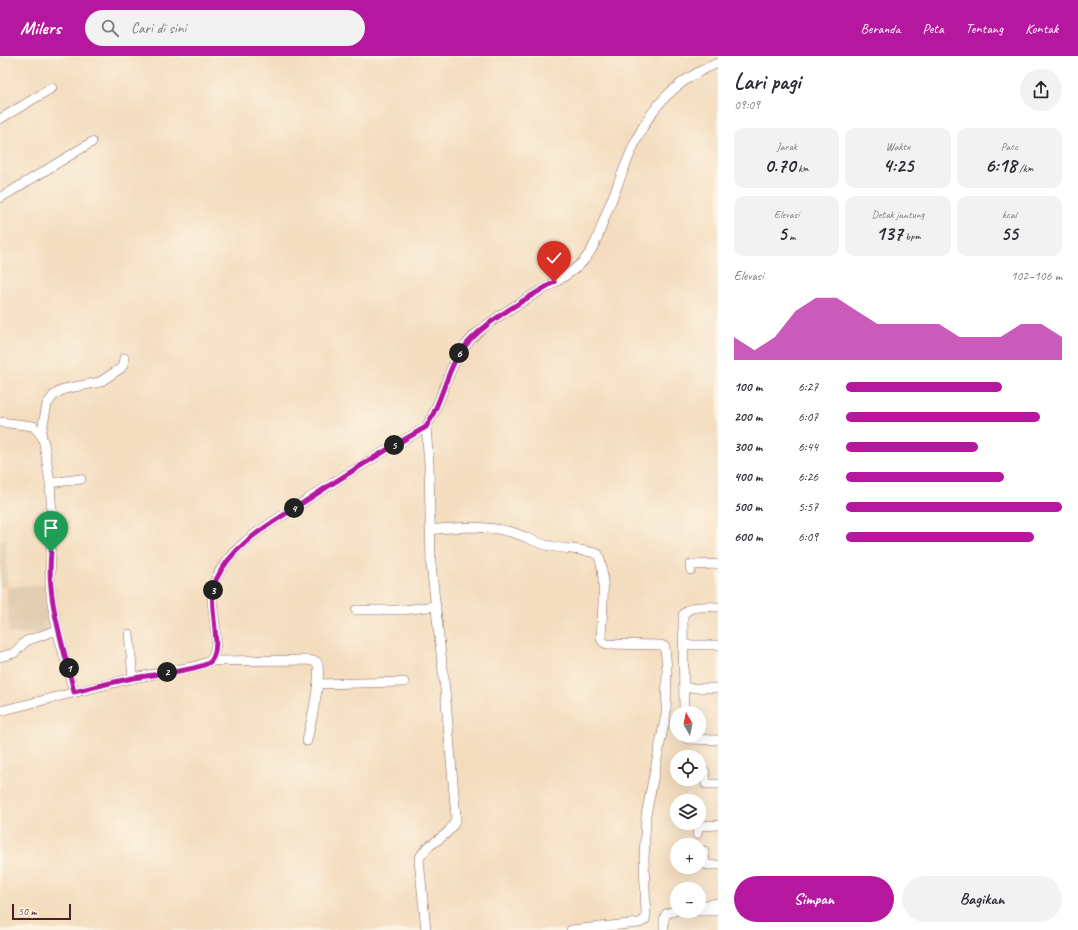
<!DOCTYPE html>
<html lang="id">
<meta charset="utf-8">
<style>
:root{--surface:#fff;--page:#f2f2f3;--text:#2b2b33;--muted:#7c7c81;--accent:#b5179e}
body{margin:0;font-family:Caveat,sans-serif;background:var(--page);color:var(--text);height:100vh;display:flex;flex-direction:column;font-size:15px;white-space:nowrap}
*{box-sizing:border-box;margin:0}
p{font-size:13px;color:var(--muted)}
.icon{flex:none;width:22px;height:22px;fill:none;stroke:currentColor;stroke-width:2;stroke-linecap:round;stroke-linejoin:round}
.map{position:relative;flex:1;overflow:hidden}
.drawer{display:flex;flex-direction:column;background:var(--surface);width:360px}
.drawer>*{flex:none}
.needle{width:26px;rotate:350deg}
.controls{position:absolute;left:670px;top:650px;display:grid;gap:8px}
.controls a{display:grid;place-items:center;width:36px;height:36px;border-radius:50%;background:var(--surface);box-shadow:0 4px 16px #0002;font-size:20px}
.scale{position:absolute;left:12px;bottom:10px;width:59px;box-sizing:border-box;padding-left:4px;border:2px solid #4a1f2b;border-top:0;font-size:11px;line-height:14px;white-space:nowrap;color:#4a1f2b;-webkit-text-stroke:3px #fcf5e5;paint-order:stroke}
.pin{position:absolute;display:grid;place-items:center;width:34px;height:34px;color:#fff;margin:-41px -17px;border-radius:50% 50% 50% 0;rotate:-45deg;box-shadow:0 0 4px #0007}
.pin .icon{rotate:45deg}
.km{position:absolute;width:20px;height:20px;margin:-10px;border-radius:50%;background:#222;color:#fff;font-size:11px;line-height:20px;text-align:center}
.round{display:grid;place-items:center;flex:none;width:42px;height:42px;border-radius:21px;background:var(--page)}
.head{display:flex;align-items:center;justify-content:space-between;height:68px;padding:0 16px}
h1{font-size:22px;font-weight:800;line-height:30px}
.stats{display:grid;grid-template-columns:repeat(3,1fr);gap:6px;height:68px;padding:4px 16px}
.stats div{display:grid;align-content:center;border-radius:10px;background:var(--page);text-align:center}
.stats b{font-size:20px;font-weight:800}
.stats small{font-size:11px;font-weight:400}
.stats p{font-size:11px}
.chart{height:112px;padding:8px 16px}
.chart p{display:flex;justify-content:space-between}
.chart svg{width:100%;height:72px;margin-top:4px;fill:var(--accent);opacity:.7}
.cta{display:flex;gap:8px;margin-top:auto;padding:8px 16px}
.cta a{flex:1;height:46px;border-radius:24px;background:var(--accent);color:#fff;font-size:16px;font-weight:800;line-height:46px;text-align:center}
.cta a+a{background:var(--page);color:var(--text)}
ul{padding:0 16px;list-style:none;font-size:13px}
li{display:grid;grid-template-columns:64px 48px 1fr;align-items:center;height:30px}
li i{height:10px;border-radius:5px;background:var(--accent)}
header{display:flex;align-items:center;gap:24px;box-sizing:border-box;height:56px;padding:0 20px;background:var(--accent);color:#fff}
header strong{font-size:19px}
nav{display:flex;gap:22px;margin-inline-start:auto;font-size:14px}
.search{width:280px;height:36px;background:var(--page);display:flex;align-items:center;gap:10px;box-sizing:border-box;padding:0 14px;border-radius:22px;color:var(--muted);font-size:15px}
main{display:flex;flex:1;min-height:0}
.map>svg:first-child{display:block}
.built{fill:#e1cdb1}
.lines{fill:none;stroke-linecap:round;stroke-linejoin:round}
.minor-casing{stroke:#86625f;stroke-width:10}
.minor{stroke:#fff;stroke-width:9}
.route-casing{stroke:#fff;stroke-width:8}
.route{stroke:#b5179e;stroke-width:5}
</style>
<header>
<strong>Milers</strong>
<div class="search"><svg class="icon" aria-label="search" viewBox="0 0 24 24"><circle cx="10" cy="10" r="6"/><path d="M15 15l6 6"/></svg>Cari di sini</div>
<nav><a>Beranda</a><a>Peta</a><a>Tentang</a><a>Kontak</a></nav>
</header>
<main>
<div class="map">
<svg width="718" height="874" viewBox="0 0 718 874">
<rect width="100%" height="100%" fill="#fcf5e5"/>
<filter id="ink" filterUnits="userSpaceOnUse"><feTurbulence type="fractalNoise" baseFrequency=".025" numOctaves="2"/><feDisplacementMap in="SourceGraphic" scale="8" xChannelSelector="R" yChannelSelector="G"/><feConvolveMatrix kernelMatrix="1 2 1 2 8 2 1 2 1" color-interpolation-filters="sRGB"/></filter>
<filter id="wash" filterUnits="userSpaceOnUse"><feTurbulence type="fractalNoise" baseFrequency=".012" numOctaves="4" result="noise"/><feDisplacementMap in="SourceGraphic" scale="16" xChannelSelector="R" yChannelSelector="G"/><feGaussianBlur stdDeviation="0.9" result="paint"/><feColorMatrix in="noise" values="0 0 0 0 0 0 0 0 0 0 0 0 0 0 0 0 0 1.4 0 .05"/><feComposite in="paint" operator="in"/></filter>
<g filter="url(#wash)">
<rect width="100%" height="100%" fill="#f4ddbf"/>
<g class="built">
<path d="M6 483 7 530 0 531V484Z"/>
<path d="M44 529 47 577 9 578 7 531Z"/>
</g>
</g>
<g filter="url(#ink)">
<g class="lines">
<defs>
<g id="minor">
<path d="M0 63 52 32"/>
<path d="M0 142 92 86"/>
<path d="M0 366 33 370 41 379 44 387 50 427 52 459 50 527 52 547 57 574 74 636"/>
<path d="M41 379 47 348 54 339 64 333 100 326 121 312 123 309 124 302"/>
<path d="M50 427 81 423"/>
<path d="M430 474C455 471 482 469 507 475 522 478 535 487 550 490 567 494 582 492 598 498 607 518 602 560 601 582L603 586 607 588 661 589 665 591 667 614 666 658 646 759 644 804 646 858 645 864 639 867 571 874"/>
<path d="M691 514 690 509 718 508"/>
<path d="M356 554H403L436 550"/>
<path d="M129 578 133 622"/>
<path d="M684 589H718"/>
<path d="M0 601 14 597 26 585 57 574"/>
<path d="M210 605 308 604 317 606C323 619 310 669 307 685"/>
<path d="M317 628 404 626"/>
<path d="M684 632H718"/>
<path d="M0 655 133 622 197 610 210 605C226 582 205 551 215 525 229 489 269 469 299 449 341 421 383 396 426 371 447 339 445 307 476 278 497 259 525 244 549 230 562 222 576 214 585 203 597 189 601 170 608 153 635 88 645 36 718 7"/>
<path d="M684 657 683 559C690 548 706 551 718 551"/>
<path d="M685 679 687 683 718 684"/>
<path d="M705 716 706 728H718"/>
<path d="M697 778 698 771 701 770 718 769"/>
<path d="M704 795 705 808 707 809H718"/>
<path d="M699 855H718"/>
<path d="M704 855 706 849 718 847"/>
<path d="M426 874 419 804C426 784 451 784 456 761L445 634 431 508 429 408 426 371"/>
<path d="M664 874V863L666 858 677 854"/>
</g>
</defs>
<use href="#minor" class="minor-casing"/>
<use href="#minor" class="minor"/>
</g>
</g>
<g class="lines" filter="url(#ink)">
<defs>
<path id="route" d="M51 496C46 545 64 589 74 636 94 631 113 626 133 622 148 619 201 614 210 606 225 591 205 547 216 524 232 489 267 470 298 450 340 422 382 396 426 371 440 350 444 325 456 303 474 270 522 246 554 226"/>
</defs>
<use href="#route" class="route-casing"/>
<use href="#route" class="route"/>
</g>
</svg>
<div class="controls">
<a><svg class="needle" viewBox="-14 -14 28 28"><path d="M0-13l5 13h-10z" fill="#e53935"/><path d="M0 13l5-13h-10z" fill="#7c7c81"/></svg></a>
<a><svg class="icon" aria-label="locate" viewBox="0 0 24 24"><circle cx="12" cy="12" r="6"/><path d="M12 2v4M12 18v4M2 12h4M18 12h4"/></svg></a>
<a><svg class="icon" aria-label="layers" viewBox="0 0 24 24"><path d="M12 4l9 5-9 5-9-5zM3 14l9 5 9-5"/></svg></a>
<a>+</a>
<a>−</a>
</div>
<div class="scale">50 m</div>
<div class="pin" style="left:51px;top:496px;background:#1e9e55"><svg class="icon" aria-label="arrive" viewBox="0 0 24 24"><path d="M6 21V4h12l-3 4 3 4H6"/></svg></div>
<div class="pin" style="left:554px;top:226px;background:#d93025"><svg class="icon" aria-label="check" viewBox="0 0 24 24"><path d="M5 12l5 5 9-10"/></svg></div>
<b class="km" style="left:69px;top:612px">1</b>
<b class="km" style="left:167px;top:616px">2</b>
<b class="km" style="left:213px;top:534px">3</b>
<b class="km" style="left:294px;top:452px">4</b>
<b class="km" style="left:394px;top:389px">5</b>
<b class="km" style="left:459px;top:297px">6</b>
</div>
<section class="drawer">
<div class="head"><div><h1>Lari pagi</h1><p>09:09</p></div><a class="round"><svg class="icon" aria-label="share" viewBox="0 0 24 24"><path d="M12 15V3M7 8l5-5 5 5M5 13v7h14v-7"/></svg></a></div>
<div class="stats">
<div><p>Jarak</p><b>0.70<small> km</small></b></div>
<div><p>Waktu</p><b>4:25</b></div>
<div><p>Pace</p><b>6:18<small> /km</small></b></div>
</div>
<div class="stats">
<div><p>Elevasi</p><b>5<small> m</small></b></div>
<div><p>Detak jantung</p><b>137<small> bpm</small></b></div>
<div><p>kcal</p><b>55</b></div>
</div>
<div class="chart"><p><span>Elevasi</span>102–106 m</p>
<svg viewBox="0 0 160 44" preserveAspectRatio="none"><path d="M0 44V30L10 38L20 30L30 14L40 6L50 6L60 14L70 22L80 22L90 22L100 22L110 30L120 30L130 30L140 22L150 22L160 30V44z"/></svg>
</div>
<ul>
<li><b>100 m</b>6:27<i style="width:72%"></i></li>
<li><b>200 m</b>6:07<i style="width:90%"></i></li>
<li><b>300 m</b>6:44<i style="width:61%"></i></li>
<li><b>400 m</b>6:26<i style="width:73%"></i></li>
<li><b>500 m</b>5:57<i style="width:100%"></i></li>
<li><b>600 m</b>6:09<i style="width:87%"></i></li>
</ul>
<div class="cta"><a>Simpan</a><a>Bagikan</a></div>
</section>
</main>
